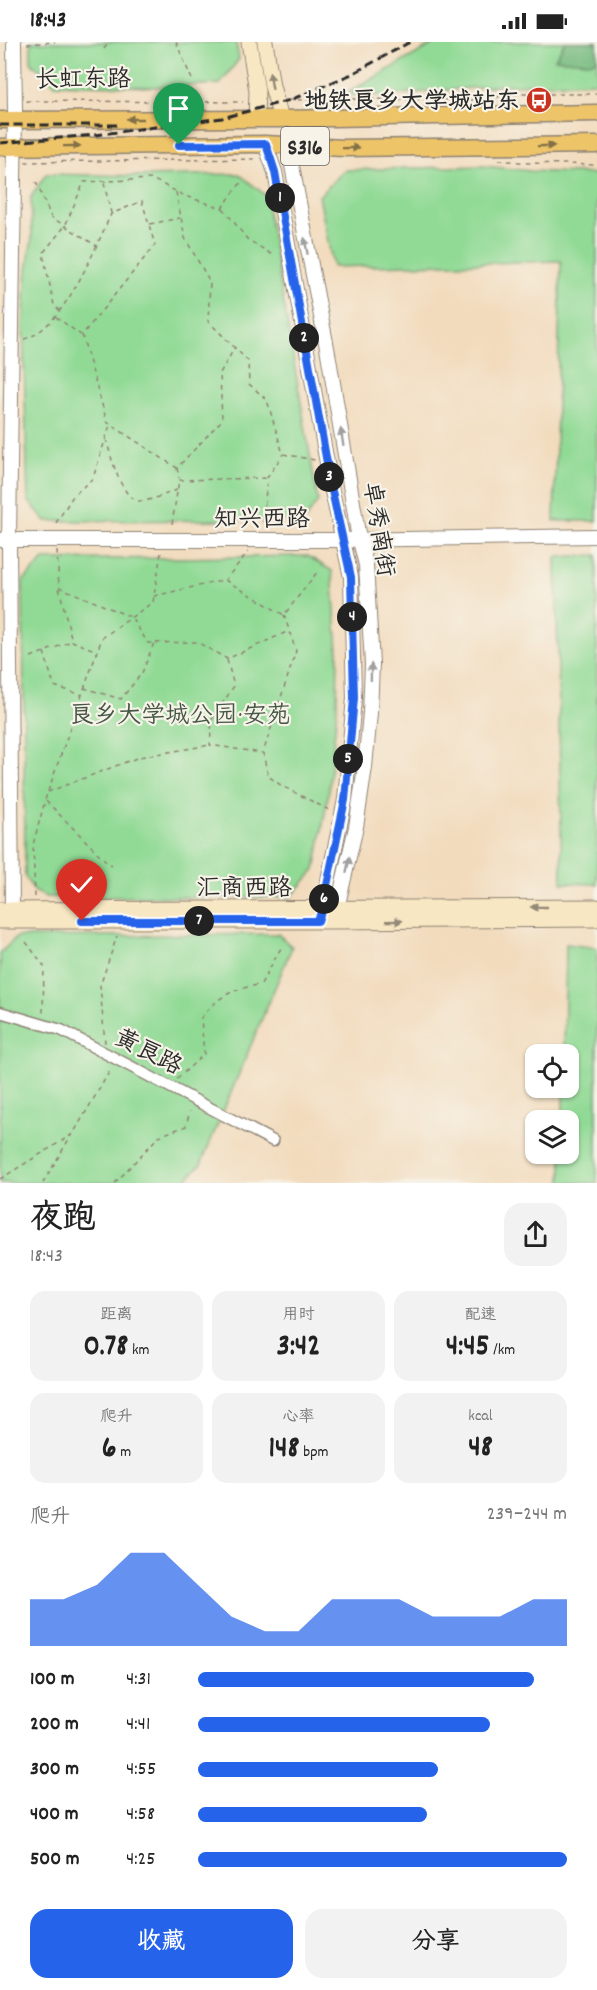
<!DOCTYPE html>
<html lang="zh">
<meta charset="utf-8">
<style>
:root{--surface:#fff;--page:#f2f2f2;--text:#222;--muted:#767676;--accent:#2563eb}
body{margin:0;font-family:Dekko,"LXGW WenKai TC",sans-serif;background:var(--page);color:var(--text);height:100vh;display:flex;flex-direction:column;font-size:22px;white-space:nowrap}
*{box-sizing:border-box;margin:0}
p{font-size:20px;color:var(--muted)}
.icon{flex:none;width:33px;height:33px;fill:none;stroke:currentColor;stroke-width:2;stroke-linecap:round;stroke-linejoin:round}
.map{position:relative;height:1141px;overflow:hidden}
.sheet{display:flex;flex-direction:column;background:var(--surface);flex:1}
.sheet>*{flex:none}
.tools{position:absolute;left:525px;top:1002px;display:grid;gap:12px}
.tools a{display:grid;place-items:center;width:54px;height:54px;border-radius:12px;background:var(--surface);box-shadow:0 2px 4px #0004;font-size:30px}
.pin{position:absolute;display:grid;place-items:center;width:51px;height:51px;color:#fff;margin:-62px -26px;border-radius:50% 50% 50% 0;rotate:-45deg;box-shadow:0 0 6px #0007}
.pin .icon{rotate:45deg}
.km{position:absolute;width:30px;height:30px;margin:-15px;border-radius:50%;background:#222;color:#fff;font-size:16px;line-height:30px;text-align:center}
.round{display:grid;place-items:center;flex:none;width:63px;height:63px;border-radius:18px;background:var(--page)}
.headline{display:flex;align-items:center;justify-content:space-between;height:102px;padding:0 30px}
h1{font-size:33px;font-weight:700;line-height:45px}
.metrics{display:grid;grid-template-columns:repeat(3,1fr);gap:9px;height:102px;padding:6px 30px}
.metrics div{display:grid;align-content:center;border-radius:15px;background:var(--page);text-align:center}
.metrics b{font-size:30px;font-weight:700}
.metrics small{font-size:16px;font-weight:400}
.metrics p{font-size:16px}
.chart{height:168px;padding:12px 30px}
.chart p{display:flex;justify-content:space-between}
.chart svg{width:100%;height:108px;margin-top:6px;fill:var(--accent);opacity:.7}
.cta{display:flex;gap:12px;margin-top:auto;padding:12px 30px}
.cta a{flex:1;height:69px;border-radius:18px;background:var(--accent);color:#fff;font-size:24px;font-weight:700;line-height:69px;text-align:center}
.cta a+a{background:var(--page);color:var(--text)}
ul{padding:0 30px;list-style:none;font-size:20px}
li{display:grid;grid-template-columns:96px 72px 1fr;align-items:center;height:45px}
li i{height:15px;border-radius:8px;background:var(--accent)}
.status{display:flex;justify-content:space-between;align-items:center;height:42px;padding:0 30px;background:var(--surface);direction:ltr}
.status svg{height:16px;fill:currentColor}
.map>svg:first-child{display:block}
.green{fill:#91da95;stroke:#5e8260;stroke-width:1.5}
.forest{fill:#74ba7e;stroke:#507254;stroke-width:1.5}
.lines{fill:none;stroke-linecap:round;stroke-linejoin:round}
.minor-casing{stroke:#8e8374;stroke-width:13}
.tertiary-casing{stroke:#8e8374;stroke-width:16}
.secondary-casing{stroke:#8e8374;stroke-width:17}
.primary-casing{stroke:#8e8374;stroke-width:19}
.path{stroke:#8e8374;stroke-width:1.5;stroke-dasharray:4.5 4.5;stroke-linecap:butt}
.minor{stroke:#fff;stroke-width:10}
.tertiary{stroke:#fff;stroke-width:14}
.secondary{stroke:#f8e7c3;stroke-width:15}
.primary{stroke:#eec469;stroke-width:16}
.rail{stroke:#2b2b2b;stroke-width:3;stroke-dasharray:9 4.5;stroke-linecap:butt}
.oneway{fill:#928977}
.oneway2{fill:#837047}
.oneway3{fill:#a0a0a0}
.route-casing{stroke:#fff;stroke-width:12}
.route{stroke:#2563eb;stroke-width:8}
.labels{text-anchor:middle;stroke-width:4.5;stroke-linejoin:round;paint-order:stroke}
.shield{fill:#f7f3e8;stroke:#686764;stroke-width:1.5}
.shield-label{font-size:22px;font-weight:bold;fill:#2b2b2b}
.street-label{font-size:24px;fill:#2b2b2b;stroke:#f7f3e8}
.poi-label{font-size:24px;font-weight:bold;fill:#2b2b2b;stroke:#f7f3e8;text-anchor:end}
.park-label{font-size:24px;fill:#445746;stroke:#f7f3e8}
</style>
<div class="status"><b>18:43</b><svg viewBox="0 0 49 12"><path d="M0 12V9h3v3zM5 12V6h3v6zM10 12V3h3v9zM15 12V0h3v12zM26 1h20v11H26zM47 4h2v5h-2z"/></svg></div>
<div class="map">
<svg width="597" height="1141" viewBox="0 0 597 1141">
<rect width="100%" height="100%" fill="#f7f3e8"/>
<filter id="ink" filterUnits="userSpaceOnUse"><feTurbulence type="fractalNoise" baseFrequency=".0167" numOctaves="2"/><feDisplacementMap in="SourceGraphic" scale="12" xChannelSelector="R" yChannelSelector="G"/><feConvolveMatrix kernelMatrix="1 2 1 2 8 2 1 2 1" color-interpolation-filters="sRGB"/></filter>
<filter id="wash" filterUnits="userSpaceOnUse"><feTurbulence type="fractalNoise" baseFrequency=".008" numOctaves="4" result="noise"/><feDisplacementMap in="SourceGraphic" scale="24" xChannelSelector="R" yChannelSelector="G"/><feGaussianBlur stdDeviation="1.35" result="paint"/><feColorMatrix in="noise" values="0 0 0 0 0 0 0 0 0 0 0 0 0 0 0 0 0 1.4 0 .05"/><feComposite in="paint" operator="in"/></filter>
<g filter="url(#wash)">
<rect width="100%" height="100%" fill="#f2dbbd"/>
<g class="green">
<path d="M31 0H236L239 17 220 42 153 45 54 42 31 20Z"/>
<path d="M437 0H597V40L507 43 390 53H344Z"/>
<path d="M483 124 531 129 597 132V479H554L561 219 333 225 319 154 345 128Z"/>
<path d="M46 132 140 134 239 132 265 153 318 459 305 478 46 479 28 458 23 284 27 228 32 197 31 155Z"/>
<path d="M597 513V842L562 841 556 515Z"/>
<path d="M308 514 332 529 338 609 337 666 329 748 315 828 291 855H46L34 849 25 835 23 539 44 518Z"/>
<path d="M278 892 292 905 201 1122 183 1141H0V911L17 895Z"/>
<path d="M566 902 597 906V1141H562V1112H568V1078H563V1046H568V1012H564Z"/>
</g>
<path class="forest" d="M565 0H597V19L587 20 555 17Z"/>
</g>
<g filter="url(#ink)">
<g class="lines">
<defs>
<path id="minor" d="M0 970 61 988 273 1099"/>
<g id="tertiary">
<path d="M265 102 275 130 332 449 351 535 354 656 345 758 322 867 319 877"/>
<path d="M288 103 328 311 358 491 366 523 372 622 370 671 365 725 356 785 335 875"/>
<path d="M2 498H343L597 494"/>
<path d="M6 876 12 868 9 498 15 68 14 0"/>
</g>
<g id="secondary">
<path d="M249 0 257 49 256 77"/>
<path d="M265 0 272 44 281 77"/>
<path d="M0 868 597 865"/>
<path d="M0 879H333L597 877"/>
</g>
<g id="primary">
<path d="M0 78 281 77 597 71"/>
<path d="M0 105 265 102 344 106 597 103"/>
</g>
</defs>
<use href="#minor" class="minor-casing"/>
<use href="#tertiary" class="tertiary-casing"/>
<use href="#secondary" class="secondary-casing"/>
<use href="#primary" class="primary-casing"/>
<g class="path">
<path d="M176 0 193 40"/>
<path d="M27 2 55 0"/>
<path d="M104 7 109 0"/>
<path d="M289 58 344 57 480 58 513 52H597"/>
<path d="M26 59 243 60"/>
<path d="M499 118 529 121 597 123"/>
<path d="M25 120 257 117"/>
<path d="M36 140 51 175 97 204"/>
<path d="M104 141 111 171"/>
<path d="M176 150 185 196 210 240 208 279 248 319 249 342 267 358 283 412 315 418"/>
<path d="M223 166 247 197 271 212"/>
<path d="M150 182 180 176"/>
<path d="M60 269 54 263 43 211 65 184 84 140 152 137 185 154 222 166 243 138"/>
<path d="M56 275 81 293"/>
<path d="M24 297C63 287 95 207 111 172L142 159 155 203 82 293 107 380 177 426 222 378 220 331 235 305"/>
<path d="M106 397C111 413 120 457 140 459 148 460 168 451 177 448"/>
<path d="M177 426 179 436"/>
<path d="M56 481 73 454 93 436 110 383"/>
<path d="M263 481 267 436 283 412"/>
<path d="M172 482 179 438 267 436"/>
<path d="M57 509 59 545 131 575 148 601 197 600 227 617 289 589"/>
<path d="M225 538 284 573 318 529"/>
<path d="M59 546 72 599 97 609"/>
<path d="M154 554 225 538 248 510"/>
<path d="M284 573 296 609 263 711 268 734 282 744 331 769"/>
<path d="M44 610 54 644 82 653"/>
<path d="M31 615 72 599"/>
<path d="M227 618 234 644 212 677 210 703 262 711"/>
<path d="M84 646 121 657 142 631 154 601"/>
<path d="M48 750 139 715 210 703"/>
<path d="M46 759 107 820 112 823"/>
<path d="M35 855 33 803 46 755 102 596 153 560 161 511"/>
<path d="M26 900 44 924 43 971"/>
<path d="M105 1001 100 944 117 894"/>
<path d="M177 1037 204 1012 201 976C222 951 230 949 261 942L281 906"/>
<path d="M0 1137 73 1092 111 1027"/>
<path d="M43 1141 72 1092"/>
<path d="M115 1141 159 1094 186 1084 190 1069"/>
</g>
<use href="#minor" class="minor"/>
<use href="#tertiary" class="tertiary"/>
<use href="#secondary" class="secondary"/>
<use href="#primary" class="primary"/>
<g class="rail">
<path d="M0 83H120"/>
<path d="M0 101 95 93 222 76 290 58 352 32 410 0"/>
</g>
</g>
<defs><path id="oneway-solid" d="M-6-.8H1V-3.2L6.5 0L1 3.2V.8H-6Z" transform="scale(1.5)"/></defs>
<g class="oneway">
<use href="#oneway-solid" transform="translate(271 39) rotate(-100)"/>
<use href="#oneway-solid" transform="translate(539 865) rotate(180)"/>
<use href="#oneway-solid" transform="translate(394 879) rotate(-1)"/>
</g>
<g class="oneway2">
<use href="#oneway-solid" transform="translate(135 77) rotate(180)"/>
<use href="#oneway-solid" transform="translate(72 104) rotate(-1)"/>
<use href="#oneway-solid" transform="translate(546 104) rotate(-1)"/>
<use href="#oneway-solid" transform="translate(351 106) rotate(-1)"/>
</g>
<g class="oneway3">
<use href="#oneway-solid" transform="translate(306 204) rotate(-101)"/>
<use href="#oneway-solid" transform="translate(342 395) rotate(-99)"/>
<use href="#oneway-solid" transform="translate(371 630) rotate(-89)"/>
<use href="#oneway-solid" transform="translate(348 823) rotate(-78)"/>
</g>
</g>
<g class="lines" filter="url(#ink)">
<defs>
<path id="route" d="M82 879H318L322 867 345 758 354 656 351 535 332 449 275 130 266 102 179 103"/>
</defs>
<use href="#route" class="route-casing"/>
<use href="#route" class="route"/>
</g>
<defs>
<symbol id="bus-disc" viewBox="-11 -11 22 22"><circle r="9.5" fill="#c8321e" stroke="#f7f3e8"/><path d="M-5-6H5V4H4V6H2V4H-2V6H-4V4H-5ZM-3.5-4V0h7V-4ZM-3.5 1.2v1.5H-2V1.2ZM2 1.2v1.5H3.5V1.2Z" fill="#fff"/></symbol>
</defs>
<g fill-rule="evenodd">
<use href="#bus-disc" x="524" y="43" width="30" height="30"/>
</g>
<g class="labels">
<rect class="shield" x="281" y="85" width="48" height="38" rx="4.5"/>
<g class="shield-label">
<text x="305" y="112">S316</text>
</g>
<g class="street-label">
<text x="83" y="44">长虹东路</text>
<text x="262" y="484">知兴西路</text>
<text transform="translate(380 487) rotate(81)" y="8">卓秀南街</text>
<text x="244" y="853">汇商西路</text>
<text transform="translate(149 1009) rotate(27)" y="8">黄良路</text>
</g>
<g class="poi-label">
<text x="520" y="66">地铁良乡大学城站东</text>
</g>
<g class="park-label">
<text x="180" y="680">良乡大学城公园·安苑</text>
</g>
</g>
</svg>
<div class="tools">
<a><svg class="icon" aria-label="locate" viewBox="0 0 24 24"><circle cx="12" cy="12" r="6"/><path d="M12 2v4M12 18v4M2 12h4M18 12h4"/></svg></a>
<a><svg class="icon" aria-label="layers" viewBox="0 0 24 24"><path d="M12 4l9 5-9 5-9-5zM3 14l9 5 9-5"/></svg></a>
</div>
<div class="pin" style="left:179px;top:103px;background:#1e9e55"><svg class="icon" aria-label="arrive" viewBox="0 0 24 24"><path d="M6 21V4h12l-3 4 3 4H6"/></svg></div>
<div class="pin" style="left:82px;top:879px;background:#d93025"><svg class="icon" aria-label="check" viewBox="0 0 24 24"><path d="M5 12l5 5 9-10"/></svg></div>
<b class="km" style="left:280px;top:156px">1</b>
<b class="km" style="left:304px;top:296px">2</b>
<b class="km" style="left:329px;top:435px">3</b>
<b class="km" style="left:352px;top:575px">4</b>
<b class="km" style="left:348px;top:717px">5</b>
<b class="km" style="left:324px;top:857px">6</b>
<b class="km" style="left:199px;top:879px">7</b>
</div>
<section class="sheet">
<div class="headline"><div><h1>夜跑</h1><p>18:43</p></div><a class="round"><svg class="icon" aria-label="share" viewBox="0 0 24 24"><path d="M12 15V3M7 8l5-5 5 5M5 13v7h14v-7"/></svg></a></div>
<div class="metrics">
<div><p>距离</p><b>0.78<small> km</small></b></div>
<div><p>用时</p><b>3:42</b></div>
<div><p>配速</p><b>4:45<small> /km</small></b></div>
</div>
<div class="metrics">
<div><p>爬升</p><b>6<small> m</small></b></div>
<div><p>心率</p><b>148<small> bpm</small></b></div>
<div><p>kcal</p><b>48</b></div>
</div>
<div class="chart"><p><span>爬升</span>239–244 m</p>
<svg viewBox="0 0 160 44" preserveAspectRatio="none"><path d="M0 44V25L10 25L20 19L30 6L40 6L50 19L60 32L70 38L80 38L90 25L100 25L110 25L120 32L130 32L140 32L150 25L160 25V44z"/></svg>
</div>
<ul>
<li><b>100 m</b>4:31<i style="width:91%"></i></li>
<li><b>200 m</b>4:41<i style="width:79%"></i></li>
<li><b>300 m</b>4:55<i style="width:65%"></i></li>
<li><b>400 m</b>4:58<i style="width:62%"></i></li>
<li><b>500 m</b>4:25<i style="width:100%"></i></li>
</ul>
<div class="cta"><a>收藏</a><a>分享</a></div>
</section>
